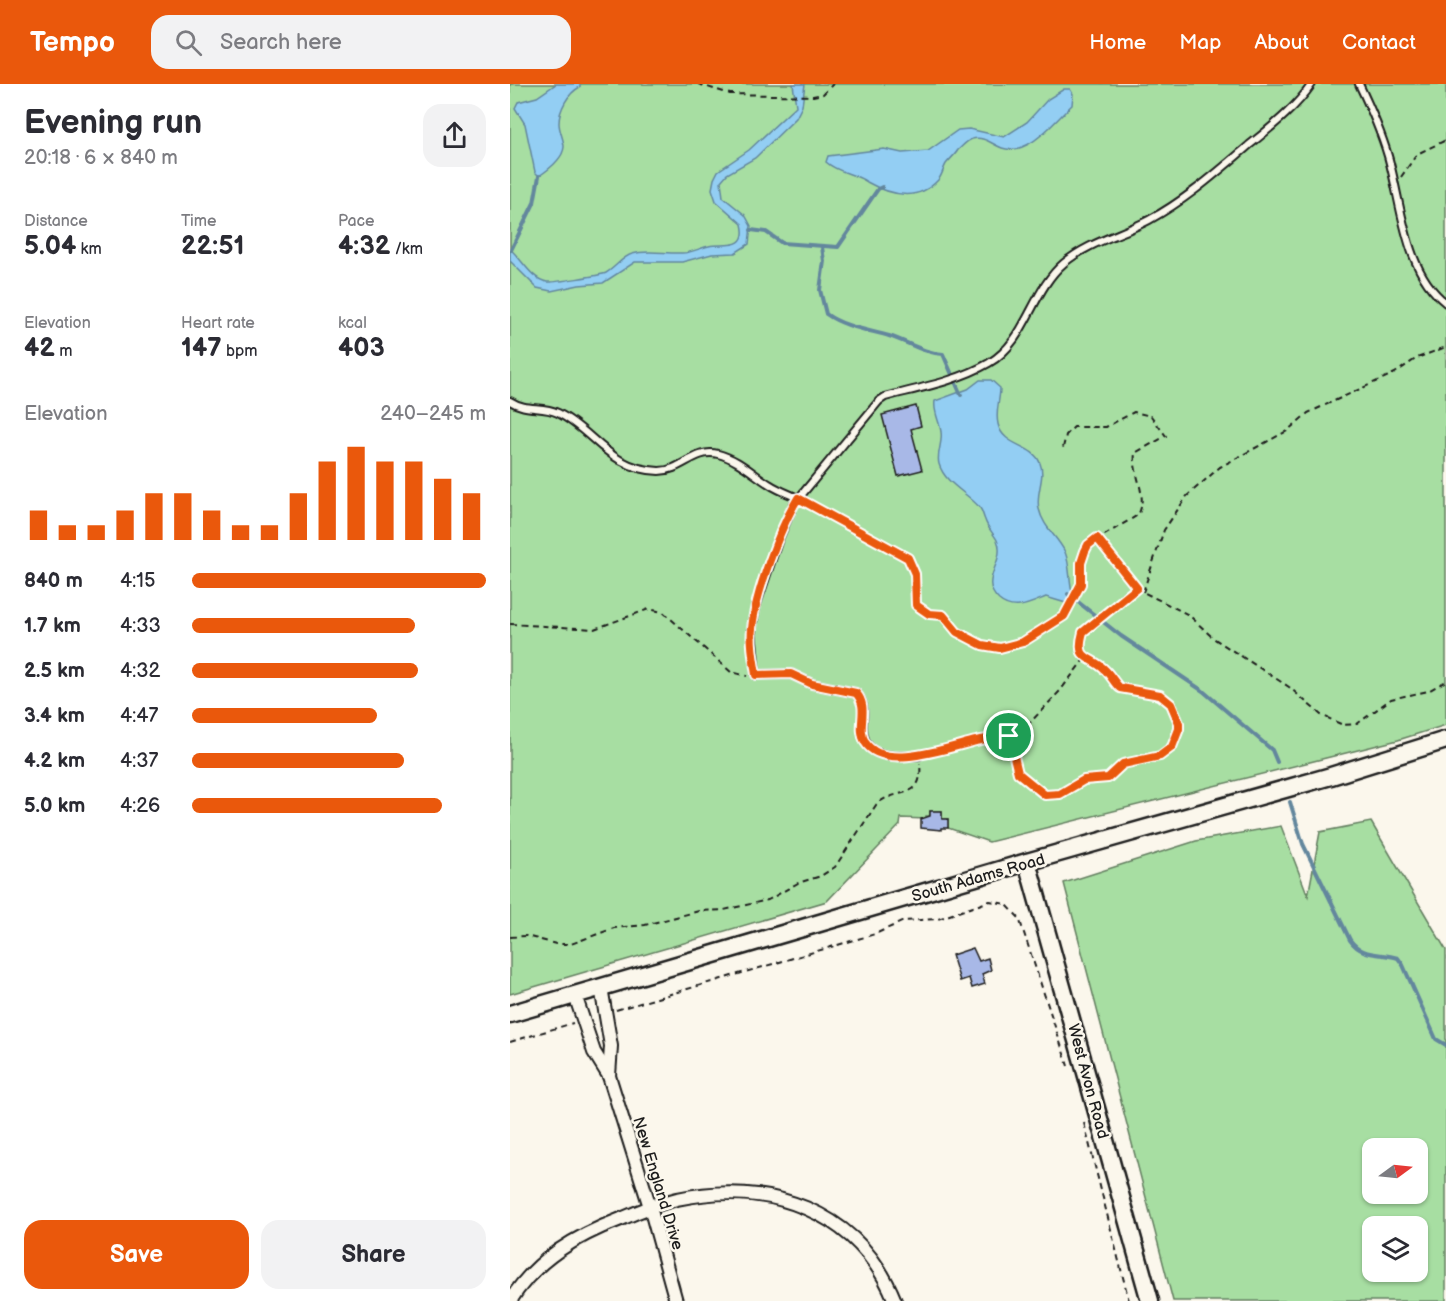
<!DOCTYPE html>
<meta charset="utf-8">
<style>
:root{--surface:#fff;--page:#f2f2f3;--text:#2b2b33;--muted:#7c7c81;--accent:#ea580c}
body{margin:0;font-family:"Balsamiq Sans",sans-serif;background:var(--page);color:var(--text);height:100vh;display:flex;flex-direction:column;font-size:22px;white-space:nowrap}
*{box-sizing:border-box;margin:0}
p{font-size:20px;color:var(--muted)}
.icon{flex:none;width:33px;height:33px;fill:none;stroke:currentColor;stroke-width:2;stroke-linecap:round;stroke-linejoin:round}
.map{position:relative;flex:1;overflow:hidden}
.details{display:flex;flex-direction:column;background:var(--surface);width:510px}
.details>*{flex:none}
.needle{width:39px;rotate:75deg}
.buttons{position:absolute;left:852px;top:1054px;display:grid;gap:12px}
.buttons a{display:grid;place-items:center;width:66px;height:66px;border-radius:12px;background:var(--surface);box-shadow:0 2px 4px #0004;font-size:30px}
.pin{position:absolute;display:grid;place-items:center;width:51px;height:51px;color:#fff;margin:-26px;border:3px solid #fff;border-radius:50%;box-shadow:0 2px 6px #0007}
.round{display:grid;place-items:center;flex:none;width:63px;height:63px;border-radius:18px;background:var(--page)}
.overview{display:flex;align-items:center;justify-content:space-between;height:102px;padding:0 24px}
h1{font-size:33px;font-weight:600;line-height:45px}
.stats{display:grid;grid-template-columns:repeat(3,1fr);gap:9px;height:102px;padding:6px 24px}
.stats div{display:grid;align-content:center}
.stats b{font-size:26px;font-weight:600}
.stats small{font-size:16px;font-weight:400}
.stats p{font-size:16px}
.chart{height:168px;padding:12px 24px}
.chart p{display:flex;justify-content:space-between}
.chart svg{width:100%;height:108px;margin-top:6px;stroke:var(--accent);stroke-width:6}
.primary-button{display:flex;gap:12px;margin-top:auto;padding:12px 24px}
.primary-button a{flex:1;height:69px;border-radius:18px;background:var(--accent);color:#fff;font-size:24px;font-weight:600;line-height:69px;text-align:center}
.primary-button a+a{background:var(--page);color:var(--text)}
ul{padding:0 24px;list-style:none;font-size:20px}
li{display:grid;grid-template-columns:96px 72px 1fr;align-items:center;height:45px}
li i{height:15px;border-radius:8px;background:var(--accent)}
header{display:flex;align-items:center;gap:36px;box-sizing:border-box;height:84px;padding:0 30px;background:var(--accent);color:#fff}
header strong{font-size:28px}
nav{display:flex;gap:33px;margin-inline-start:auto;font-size:21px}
.search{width:420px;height:54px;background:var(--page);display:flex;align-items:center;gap:15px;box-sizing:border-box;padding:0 21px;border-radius:18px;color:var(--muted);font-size:22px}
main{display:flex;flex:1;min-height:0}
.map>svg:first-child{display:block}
.green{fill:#a7dea2;stroke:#627d5f;stroke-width:1.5;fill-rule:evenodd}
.water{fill:#93cef3;stroke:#63879d;stroke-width:1.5}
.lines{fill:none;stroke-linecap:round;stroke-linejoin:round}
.stream{stroke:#63879d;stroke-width:4}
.building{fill:#a8b8e7;stroke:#1c1c1c;stroke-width:1.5}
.lane-casing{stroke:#1c1c1c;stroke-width:10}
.street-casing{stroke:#1c1c1c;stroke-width:16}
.secondary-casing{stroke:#1c1c1c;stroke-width:21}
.path{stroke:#1c1c1c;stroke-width:2;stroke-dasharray:6 4.5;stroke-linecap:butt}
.lane{stroke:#fbf7ec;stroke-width:6}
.street{stroke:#fbf7ec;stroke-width:12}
.secondary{stroke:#fbf7ec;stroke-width:16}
.route-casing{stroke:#fff;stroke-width:12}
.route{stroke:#ea580c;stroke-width:8}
.labels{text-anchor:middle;stroke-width:5;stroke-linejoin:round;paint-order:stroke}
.street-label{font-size:16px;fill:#1c1c1c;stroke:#fbf7ec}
</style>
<header>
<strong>Tempo</strong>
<div class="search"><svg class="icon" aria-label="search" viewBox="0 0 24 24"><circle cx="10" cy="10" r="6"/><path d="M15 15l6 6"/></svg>Search here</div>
<nav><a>Home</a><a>Map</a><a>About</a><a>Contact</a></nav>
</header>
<main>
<section class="details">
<div class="overview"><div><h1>Evening run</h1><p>20:18 · 6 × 840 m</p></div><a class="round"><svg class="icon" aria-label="share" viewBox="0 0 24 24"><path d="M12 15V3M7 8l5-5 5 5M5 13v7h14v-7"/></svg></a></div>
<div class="stats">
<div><p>Distance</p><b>5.04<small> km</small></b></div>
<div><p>Time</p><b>22:51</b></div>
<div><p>Pace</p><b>4:32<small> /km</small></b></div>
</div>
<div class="stats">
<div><p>Elevation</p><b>42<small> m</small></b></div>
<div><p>Heart rate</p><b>147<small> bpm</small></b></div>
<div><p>kcal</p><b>403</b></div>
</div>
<div class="chart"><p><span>Elevation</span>240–245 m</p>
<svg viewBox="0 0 160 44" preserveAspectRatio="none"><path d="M5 44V32M15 44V38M25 44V38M35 44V32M45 44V25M55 44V25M65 44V32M75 44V38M85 44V38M95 44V25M105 44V12M115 44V6M125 44V12M135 44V12M145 44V19M155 44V25"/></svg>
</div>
<ul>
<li><b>840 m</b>4:15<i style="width:100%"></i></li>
<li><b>1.7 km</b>4:33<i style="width:76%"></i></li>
<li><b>2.5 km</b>4:32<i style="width:77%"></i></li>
<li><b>3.4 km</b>4:47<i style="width:63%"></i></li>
<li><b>4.2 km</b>4:37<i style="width:72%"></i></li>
<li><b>5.0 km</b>4:26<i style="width:85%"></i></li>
</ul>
<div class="primary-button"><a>Save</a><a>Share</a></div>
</section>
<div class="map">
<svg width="936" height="1217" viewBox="0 0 936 1217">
<rect width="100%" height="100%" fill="#fbf7ec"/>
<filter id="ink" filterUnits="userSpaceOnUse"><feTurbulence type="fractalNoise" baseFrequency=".0167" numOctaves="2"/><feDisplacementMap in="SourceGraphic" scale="12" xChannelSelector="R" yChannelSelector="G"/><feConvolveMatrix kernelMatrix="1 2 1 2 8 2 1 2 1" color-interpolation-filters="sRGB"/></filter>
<g filter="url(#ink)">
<g class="green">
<path d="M0 0H936V641L888 656 479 758 438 744V735H432V727H420V732H416V735L391 734 390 741 317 817 0 910Z"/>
<path d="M861 738 936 866V1217H663L554 799 686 757 771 742 798 812 810 748ZM862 1065H908V1110H862ZM862 1143H908V1188H862Z"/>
</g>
<g class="water">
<path d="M46 0H70V3C58 9 49 26 49 39 49 47 54 55 54 63 53 75 38 86 29 92L25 88 15 40 5 24 8 18 27 13Z"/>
<path d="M283 0H295L292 22 286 34 245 74 217 90 211 97 213 113 235 131 241 142 239 160 225 169 202 170 172 178H125L93 199 69 201 41 207 27 204 0 177V165C12 175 21 195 37 198 42 199 92 191 96 189 105 184 112 173 122 170 137 165 156 170 172 169 182 169 189 164 199 162 214 159 239 167 232 140L206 117 202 105 204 95 208 87 239 66 286 22Z"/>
<path d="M554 5H560L563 10 562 21C544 38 518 73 492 64 481 60 475 52 462 55 456 57 453 62 448 66 445 71 440 75 436 80 433 85 432 92 428 96 407 119 380 111 357 98 344 89 328 89 316 78L318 72 374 65 392 69 418 67 448 46 459 45 494 53 517 38 538 15Z"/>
<path d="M470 296H481L490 304C490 316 485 328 488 340 493 363 523 360 530 379 536 394 525 409 529 425 533 443 547 452 555 468 560 480 559 495 562 508L556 519 536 513C521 519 504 529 489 516 467 496 497 478 487 456 483 449 477 443 475 436 473 432 473 428 470 424 458 409 435 400 429 380 426 370 433 359 431 348 430 338 423 328 425 317L458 305Z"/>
</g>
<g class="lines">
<g class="stream">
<path d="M241 146 256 148 272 159 328 163 368 105 372 103"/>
<path d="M312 163 314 177 310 206 316 230C334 243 358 246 379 252 398 258 413 269 433 270L451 311"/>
<path d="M1 166 24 119 29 92"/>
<path d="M558 510 611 552 693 607 762 666 767 678"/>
<path d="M780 718 793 760 840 856C853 874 870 868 888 874L893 881 926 955 936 961"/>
</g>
</g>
<g class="building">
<path d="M406 322 411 342 401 345 412 386 388 392 372 331Z"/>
<path d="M420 727H432V735H438V744H431V746L411 744V735L420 732Z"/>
<path d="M463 864 469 877 478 874 481 886 472 890 475 900 462 904 459 894 450 897 442 871Z"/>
</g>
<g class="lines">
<defs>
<g id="lane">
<path d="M849 0C860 23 871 48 878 72 892 120 894 187 936 219"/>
<path d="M0 317C17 328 31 321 48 329 84 347 100 386 149 387 172 387 185 364 208 370 228 375 243 390 259 400 268 406 279 410 288 414"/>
<path d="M409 672C379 672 350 676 353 636 354 625 354 618 346 609L302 600 281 590 246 591 242 545 246 523 269 455 284 420 369 317 375 313C409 304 448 297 479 279 517 257 521 207 554 179 579 158 611 151 639 136 676 116 705 90 737 63 760 44 785 25 802 0"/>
</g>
<g id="street">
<path d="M91 903 101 962 99 992"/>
<path d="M65 911 84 968 99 992 140 1123 166 1217"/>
<path d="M0 1217C26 1175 66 1152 111 1135 129 1127 147 1120 167 1115 258 1095 349 1126 385 1217"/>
</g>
<g id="secondary">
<path d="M517 778 640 1217"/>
<path d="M0 930 517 778 821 692 936 656"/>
</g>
</defs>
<use href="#lane" class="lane-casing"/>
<use href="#street" class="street-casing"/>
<use href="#secondary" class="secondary-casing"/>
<g class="path">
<path d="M188 0 220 10 303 12 313 10 323 0"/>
<path d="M891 93 907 70 936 56"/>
<path d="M297 418 398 474 405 490 404 515 406 521 412 526 433 531 448 548 472 562 481 564 500 563 520 555 554 532 571 500V479L578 461 628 431C639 411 622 391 625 369L656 352 641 332 624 328 596 343H564L556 351 552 368"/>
<path d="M587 454 623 499 633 508 679 531 703 554 779 603 811 631 833 641 847 640 881 615 918 607 936 597"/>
<path d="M633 508 654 446 677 412 710 383 777 347 798 329 885 289 907 274 936 263"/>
<path d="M0 540 84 545 139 525 153 528 221 588 237 592"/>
<path d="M499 653C506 679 508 708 542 712L574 696 592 697 598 694 613 680 650 672 662 663 667 652 669 639 661 620 650 611 610 604C604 599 601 591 594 585 579 571 565 577 573 548L627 504"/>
<path d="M417 670 468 656 499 653 514 645 550 607 575 574"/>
<path d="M0 853 16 852 46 860H61L104 844 135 841 189 827 214 826 258 816 288 799 311 792 325 783 366 721C385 702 414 719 410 679"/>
<path d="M106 926 365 850 394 837 428 835 480 817 496 820 509 834 558 982"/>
<path d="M0 958 63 939"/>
<path d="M574 1039 619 1217"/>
</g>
<use href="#lane" class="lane"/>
<use href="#street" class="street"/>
<use href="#secondary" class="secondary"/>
</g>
</g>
<g class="lines" filter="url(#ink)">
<defs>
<path id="route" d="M288 414 398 474 405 490 406 521 419 530 433 531 447 548 472 561 490 564 513 558 554 532 571 500V479L575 467 578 461 587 454 627 504 573 548C565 577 579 571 594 585 601 591 604 599 610 604L650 611 661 620 669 639V645L662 663 650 672 613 680 598 694 574 696 550 710 535 711 508 689 499 652C488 655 477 654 466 657 440 663 373 688 355 658 346 642 360 624 346 609L302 600 281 590 246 591C244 576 240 560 242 545 245 511 270 443 288 414Z"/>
</defs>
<use href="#route" class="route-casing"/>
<use href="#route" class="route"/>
</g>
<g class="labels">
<g class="street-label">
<text transform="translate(468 793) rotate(-16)" y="6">South Adams Road</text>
<text transform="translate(579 997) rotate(75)" y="6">West Avon Road</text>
<text transform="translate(149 1099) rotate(73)" y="6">New England Drive</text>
</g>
</g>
</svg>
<div class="buttons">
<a><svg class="needle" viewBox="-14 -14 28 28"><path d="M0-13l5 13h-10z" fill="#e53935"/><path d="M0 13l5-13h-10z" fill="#7c7c81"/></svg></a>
<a><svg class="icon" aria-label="layers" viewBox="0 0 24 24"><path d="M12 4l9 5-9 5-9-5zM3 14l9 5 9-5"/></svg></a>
</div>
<div class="pin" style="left:499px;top:652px;background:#1e9e55"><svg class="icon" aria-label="arrive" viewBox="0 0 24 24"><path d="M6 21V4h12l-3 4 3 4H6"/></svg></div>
</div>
</main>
